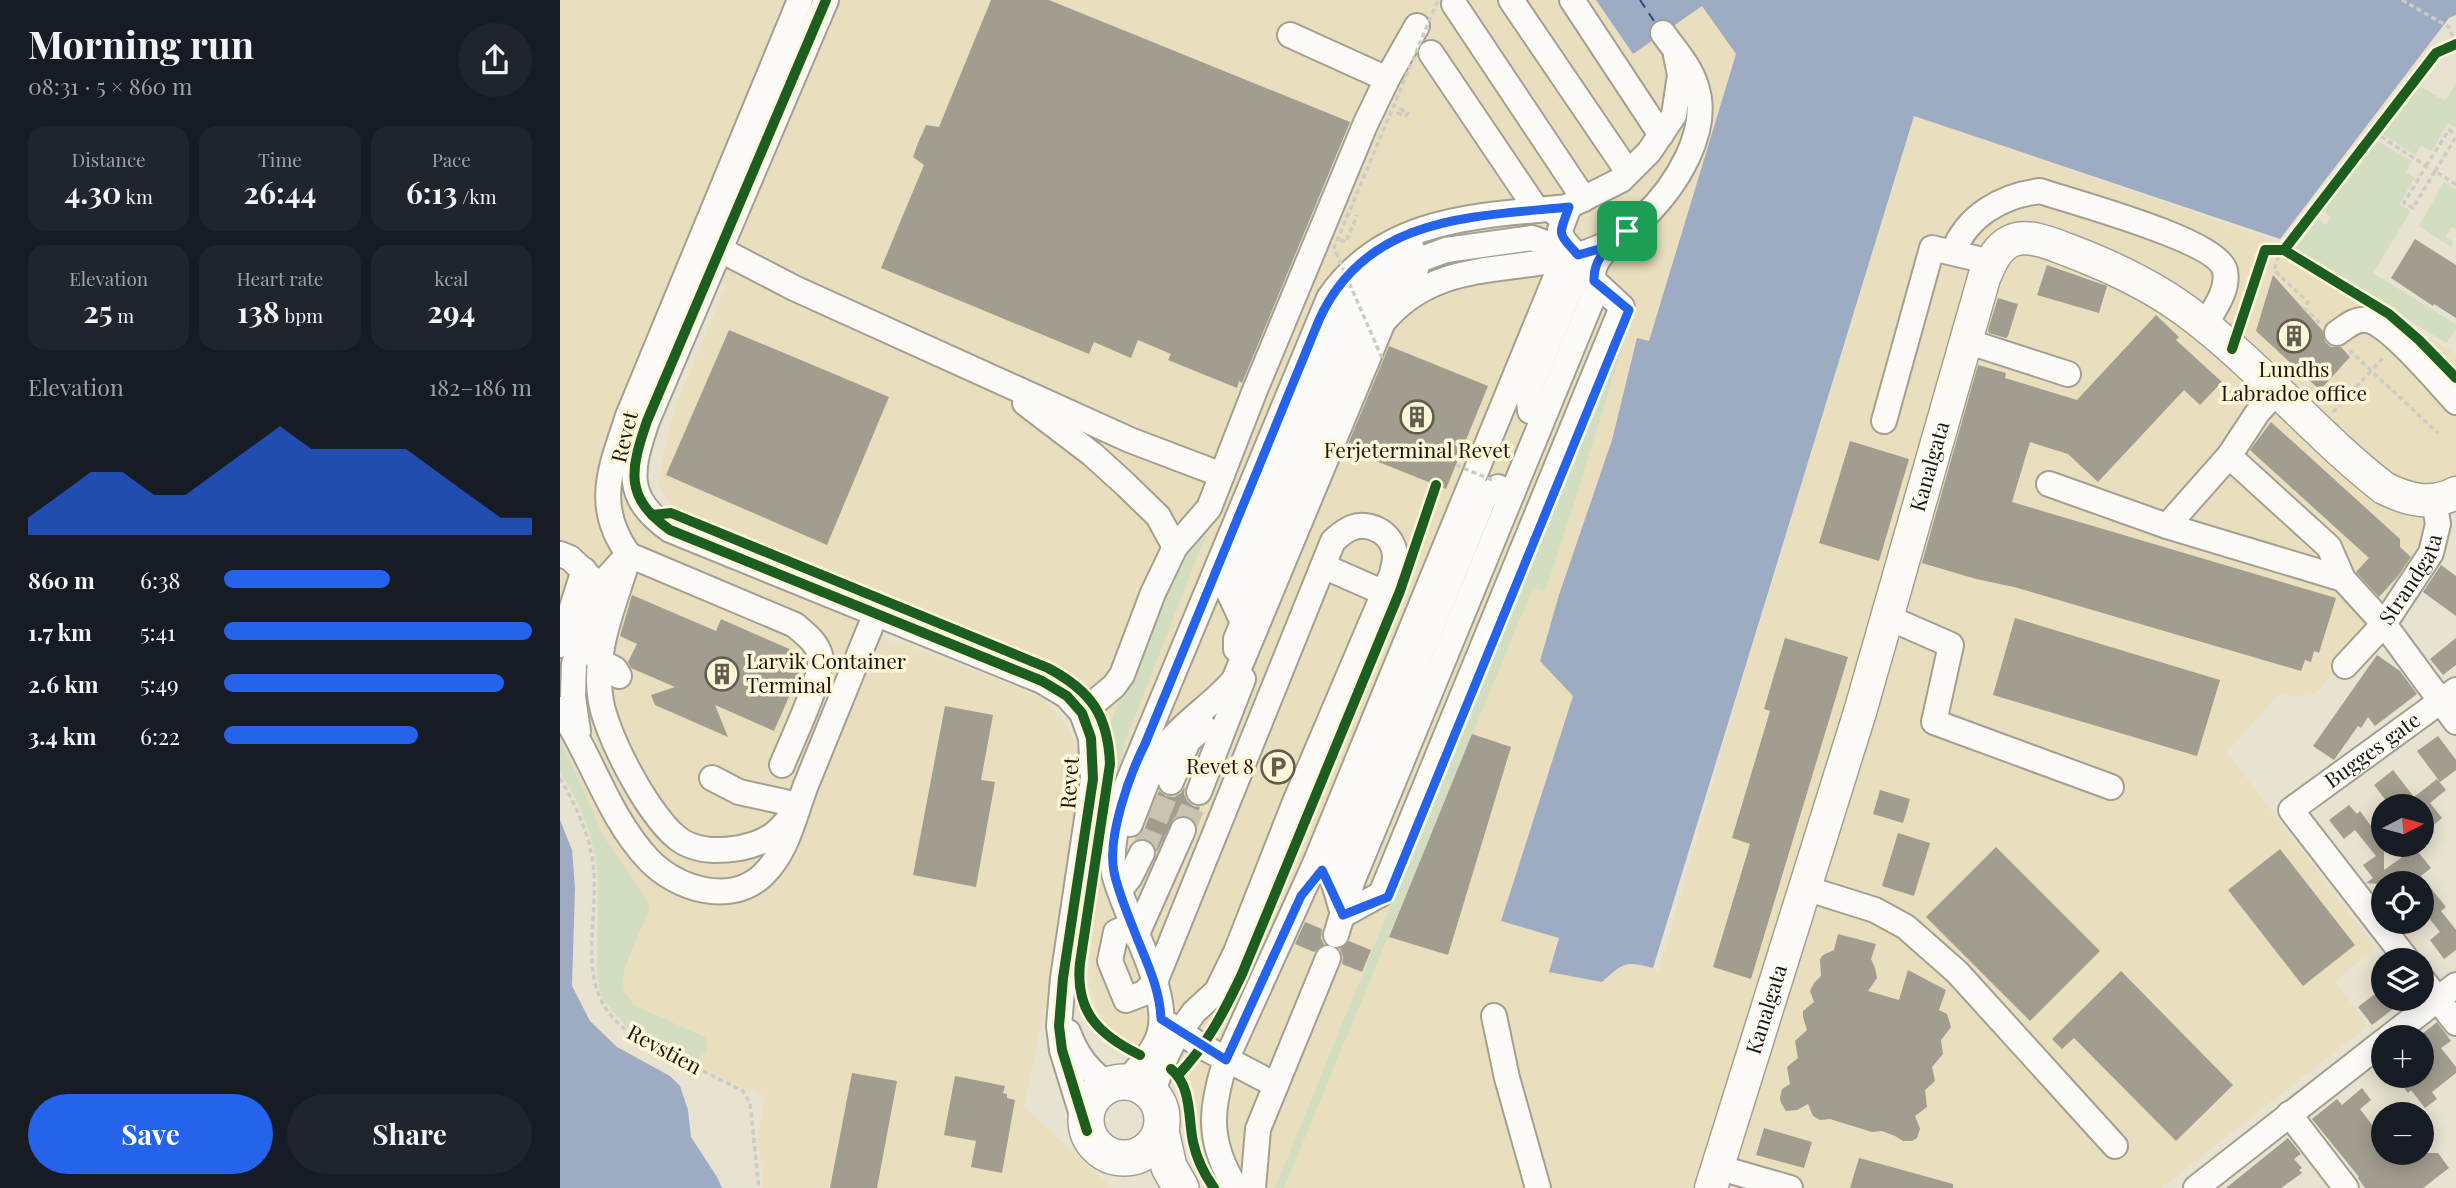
<!DOCTYPE html>
<meta charset="utf-8">
<style>
:root{--surface:#171b24;--page:#20242c;--text:#f1f3f6;--muted:#9ea1a6;--accent:#2563eb}
body{margin:0;font-family:"Playfair Display",serif;background:var(--page);color:var(--text);height:100vh;display:flex;flex-direction:column;font-size:26px;white-space:nowrap}
*{box-sizing:border-box;margin:0}
p{font-size:23px;color:var(--muted)}
.icon{flex:none;width:38px;height:38px;fill:none;stroke:currentColor;stroke-width:2;stroke-linecap:round;stroke-linejoin:round}
.map{position:relative;flex:1;overflow:hidden}
.details{display:flex;flex-direction:column;background:var(--surface);width:560px}
.details>*{flex:none}
.needle{width:46px;rotate:84deg}
.tools{position:absolute;left:1811px;top:794px;display:grid;gap:14px}
.tools a{display:grid;place-items:center;width:63px;height:63px;border-radius:50%;background:var(--surface);box-shadow:0 4px 18px #0003;font-size:35px}
.pin{position:absolute;display:grid;place-items:center;width:60px;height:60px;color:#fff;margin:-30px;border-radius:14px;box-shadow:0 4px 10px #0006}
.round{display:grid;place-items:center;flex:none;width:74px;height:74px;border-radius:37px;background:var(--page)}
.overview{display:flex;align-items:center;justify-content:space-between;height:119px;padding:0 28px}
h1{font-size:38px;font-weight:700;line-height:52px}
.stats{display:grid;grid-template-columns:repeat(3,1fr);gap:10px;height:119px;padding:7px 28px}
.stats div{display:grid;align-content:center;border-radius:18px;background:var(--page);text-align:center}
.stats b{font-size:30px;font-weight:700}
.stats small{font-size:19px;font-weight:400}
.stats p{font-size:19px}
.chart{height:196px;padding:14px 28px}
.chart p{display:flex;justify-content:space-between}
.chart svg{width:100%;height:126px;margin-top:7px;fill:var(--accent);opacity:.7}
.button{display:flex;gap:14px;margin-top:auto;padding:14px 28px}
.button a{flex:1;height:80px;border-radius:42px;background:var(--accent);color:#fff;font-size:28px;font-weight:700;line-height:80px;text-align:center}
.button a+a{background:var(--page);color:var(--text)}
ul{padding:0 28px;list-style:none;font-size:23px}
li{display:grid;grid-template-columns:112px 84px 1fr;align-items:center;height:52px}
li i{height:18px;border-radius:9px;background:var(--accent)}
main{display:flex;flex:1;min-height:0}
.map>svg:first-child{display:block}
.built{fill:#e9dfbf}
.green{fill:#d3dec1}
.water{fill:#9dabc3}
.lines{fill:none;stroke-linecap:round;stroke-linejoin:round}
.ferry{stroke:#2c477e;stroke-width:2;stroke-dasharray:9 7;stroke-linecap:butt}
.building{fill:#a19d8f}
.minor-tunnel{stroke:#c9c3b2;stroke-width:24;stroke-dasharray:24 12;stroke-linecap:butt}
.minor-casing{stroke:#a49f91;stroke-width:28}
.major-casing{stroke:#a49f91;stroke-width:35}
.highway-casing{stroke:#a49f91;stroke-width:38}
.path{stroke:#cdcbc5;stroke-width:3.5;stroke-dasharray:5 3.5;stroke-linecap:butt}
.minor{stroke:#fcfbf8;stroke-width:24}
.major{stroke:#fcfbf8;stroke-width:32}
.highway{stroke:#fcfbf8;stroke-width:35}
.path-bridge{stroke:#cdcbc5;stroke-width:3.5;stroke-dasharray:5 3.5;stroke-linecap:butt}
.cycleway-casing{stroke:#fef6d9;stroke-width:15}
.cycleway{stroke:#1b5e20;stroke-width:10}
.route-casing{stroke:#fff;stroke-width:14}
.route{stroke:#2563eb;stroke-width:9}
.labels{text-anchor:middle;stroke-width:7;stroke-linejoin:round;paint-order:stroke}
.poi-label{font-size:21px;fill:#1a1609;stroke:#fef6d9}
.street-label{font-size:21px;fill:#1a1609;stroke:#fef6d9}
</style>
<main>
<section class="details">
<div class="overview"><div><h1>Morning run</h1><p>08:31 · 5 × 860 m</p></div><a class="round"><svg class="icon" aria-label="share" viewBox="0 0 24 24"><path d="M12 15V3M7 8l5-5 5 5M5 13v7h14v-7"/></svg></a></div>
<div class="stats">
<div><p>Distance</p><b>4.30<small> km</small></b></div>
<div><p>Time</p><b>26:44</b></div>
<div><p>Pace</p><b>6:13<small> /km</small></b></div>
</div>
<div class="stats">
<div><p>Elevation</p><b>25<small> m</small></b></div>
<div><p>Heart rate</p><b>138<small> bpm</small></b></div>
<div><p>kcal</p><b>294</b></div>
</div>
<div class="chart"><p><span>Elevation</span>182–186 m</p>
<svg viewBox="0 0 160 44" preserveAspectRatio="none"><path d="M0 44V38L10 30L20 22L30 22L40 30L50 30L60 22L70 14L80 6L90 14L100 14L110 14L120 14L130 22L140 30L150 38L160 38V44z"/></svg>
</div>
<ul>
<li><b>860 m</b>6:38<i style="width:54%"></i></li>
<li><b>1.7 km</b>5:41<i style="width:100%"></i></li>
<li><b>2.6 km</b>5:49<i style="width:91%"></i></li>
<li><b>3.4 km</b>6:22<i style="width:63%"></i></li>
</ul>
<div class="button"><a>Save</a><a>Share</a></div>
</section>
<div class="map">
<svg width="1896" height="1188" viewBox="0 0 1896 1188">
<rect width="100%" height="100%" fill="#e8e2d0"/>
<path class="built" d="M0 0H1036L1073 54 1142 6 1176 54 1089 341 1077 338 1052 440 999 595 980 660 1013 695 941 921 999 938 990 972 1042 982 1060 967 1070 962 1093 968 1098 972 1179 690 1354 116 1702 236 1798 292 1896 354V491L1854 560 1771 676 1755 694 1737 697 1719 694 1667 752 1815 948 1775 981 1808 1026 1601 1188H1170L1192 1113 1167 1076 1132 1188H665L648 1161 642 1142 636 1098 629 1077 618 1066 572 1045 550 1029 540 1017 528 978 542 846 556 765 553 734 546 712 533 692 522 679 512 673 124 512 110 504 98 484 107 438 117 402 166 285 143 275 70 502 77 517 85 526 108 538 279 609 321 630 328 638 327 645 341 643 457 687 482 699 501 717 513 738 520 762 521 783 486 1004 464 1107 552 1188H203L198 1136 205 1096 171 1082 135 1062 143 1057 145 1037 74 1005 64 992 63 977 89 910V903L44 837 0 738Z"/>
<g class="green">
<path d="M1896 83V128L1888 123 1872 151 1861 145 1855 155 1822 134 1858 85 1885 101Z"/>
<path d="M1816 140 1852 161 1846 172 1855 178 1839 204 1851 211 1813 273 1896 324V329L1886 343 1733 248 1757 218 1765 225 1771 217 1763 210Z"/>
<path d="M1884 182 1896 189V229L1891 227 1886 237 1894 242 1891 247 1859 226Z"/>
<path d="M1064 335 1066 337C1038 421 1015 507 985 591L973 588 724 1188H715Z"/>
<path d="M652 519 563 747 562 768 542 846 556 765 554 742 550 727 556 707 574 670 600 603 626 549Z"/>
<path d="M0 738 44 837 89 903V910L66 966 63 977 64 992 74 1005 145 1037 148 1050 135 1062 68 1028 43 1000 37 978 38 876 35 856 29 832 17 802 0 771Z"/>
</g>
<g class="water">
<path d="M1036 0H1896V15L1889 18 1720 239 1354 116 1093 968C1064 961 1065 962 1042 982L989 972 999 938 941 921 1013 696 980 661 999 595 1052 440 1077 338 1089 341 1176 54 1142 6 1073 54Z"/>
<path d="M0 820 12 850 15 888 12 986 30 1021 57 1047 110 1076 120 1086 128 1110 131 1137 157 1177 162 1188H0Z"/>
</g>
<g class="lines">
<path class="ferry" d="M1080 0 1096 24"/>
</g>
<g class="building">
<path d="M431 0H489L790 122 682 383 679 381 677 388 608 360 611 354 578 340 571 358 534 342 529 354 321 268 364 165 353 157 358 143 366 125 379 127Z"/>
<path d="M1855 239 1896 265V318L1874 304 1873 306 1831 278Z"/>
<path d="M1487 265 1547 286 1539 313 1477 295Z"/>
<path d="M1713 275 1763 331 1765 342 1771 347H1781L1790 357 1760 390 1696 331Z"/>
<path d="M1438 298 1458 304 1448 336 1446 338 1429 333 1428 330Z"/>
<path d="M1596 315 1619 337 1616 340 1662 382 1640 405 1624 390 1538 482 1508 454 1470 442 1452 502 1776 598 1759 653 1754 651 1751 662 1745 660 1741 671 1454 587 1416 579 1362 563 1418 365 1446 373 1445 378 1517 400Z"/>
<path d="M169 330 329 397 267 545 106 475Z"/>
<path d="M829 346 928 386 886 489 786 449Z"/>
<path d="M1711 422 1840 539V547L1851 557 1838 576 1819 597 1796 572 1809 558 1690 450Z"/>
<path d="M1290 441 1349 459 1319 561 1259 543Z"/>
<path d="M1881 565 1896 576V616L1863 592Z"/>
<path d="M72 595 156 631 161 619 245 656V660L214 731 155 705 168 737 95 705 91 695 115 687 71 668 68 662 77 644 60 636Z"/>
<path d="M1455 618 1660 680 1637 756 1433 695Z"/>
<path d="M1225 638 1288 657 1191 979 1153 967 1190 844 1172 838 1210 711 1204 709Z"/>
<path d="M1896 638V665L1883 675 1870 659Z"/>
<path d="M1817 655 1840 671 1857 694 1815 726 1808 717 1801 728 1798 726 1774 760 1753 746Z"/>
<path d="M385 706 433 715 421 780 435 782 416 887 353 875Z"/>
<path d="M912 734 951 747 888 955 829 937Z"/>
<path d="M1878 736 1896 760V770L1880 782 1857 751Z"/>
<path d="M1833 770 1854 797 1877 779 1886 790 1870 803 1882 818 1870 828 1862 818V807H1831L1814 785Z"/>
<path d="M625 787 624 794 627 801 633 806 640 807 635 821 622 815 614 818 597 852 594 844 588 839H578L579 836 584 830 599 791 606 796 614 797 621 793Z"/>
<path d="M1320 790 1350 799 1343 823 1313 814Z"/>
<path d="M1789 805 1797 814 1800 811 1811 826 1824 816V870L1855 848 1871 868 1861 876 1886 907 1881 911 1896 930V950L1884 959 1870 940 1880 932 1862 909V884H1824V891L1818 884 1806 883 1813 878 1803 865 1816 856 1795 830 1784 839 1769 820Z"/>
<path d="M1338 833 1370 843 1354 896 1322 886Z"/>
<path d="M1436 847 1540 951 1470 1021 1366 917Z"/>
<path d="M1720 849 1795 945 1743 986 1668 890Z"/>
<path d="M745 922 762 929 761 938 764 944 754 952 735 944Z"/>
<path d="M1278 934 1316 944 1311 959 1315 968 1317 978 1308 991 1339 1000 1348 970 1386 990 1379 1010 1387 1014 1391 1027 1381 1040 1383 1054 1372 1067 1375 1081 1365 1090 1367 1107 1355 1116 1360 1129 1357 1138 1352 1141H1343L1335 1136 1322 1131 1312 1132 1270 1119 1260 1120 1253 1116 1248 1104 1237 1110 1226 1111 1221 1103 1220 1098 1222 1089 1230 1084 1227 1067 1238 1058 1235 1041 1247 1030 1243 1017V1011L1254 1002 1250 991 1254 983 1261 976 1260 959 1263 955 1274 950Z"/>
<path d="M789 941 811 950 802 972 782 964 783 957 780 949Z"/>
<path d="M1561 971 1673 1085 1616 1141 1514 1038 1502 1049 1492 1039Z"/>
<path d="M1824 987V999H1846L1812 1025 1798 1007Z"/>
<path d="M1877 1022 1891 1041 1881 1048 1896 1067V1073L1872 1092 1877 1099 1865 1108 1851 1090 1848 1093 1835 1076H1862V1034Z"/>
<path d="M292 1073 337 1081 317 1188H270Z"/>
<path d="M395 1076 445 1086 443 1093 447 1094V1098L455 1100 442 1173 411 1167 416 1141 384 1135Z"/>
<path d="M1802 1088 1811 1100 1800 1109 1816 1130 1824 1124V1153H1878L1889 1168 1863 1188H1805L1798 1178 1799 1177 1752 1119 1777 1099 1782 1105Z"/>
<path d="M1204 1128 1252 1142 1244 1168 1196 1155Z"/>
<path d="M1728 1138 1741 1154 1734 1159 1742 1168 1739 1170 1742 1173 1721 1188H1666Z"/>
<path d="M1299 1158 1393 1184V1188H1290Z"/>
</g>
<g class="lines">
<g class="minor-tunnel">
<path d="M623 830 639 792"/>
<path d="M582 853 611 782"/>
</g>
<defs>
<g id="minor">
<path d="M266 0 87 421C70 471 64 497 110 530L482 681 507 696 522 713 531 738 533 779 503 978 499 1026 502 1050 527 1131"/>
<path d="M951 0 1068 172"/>
<path d="M1012 0 1101 135"/>
<path d="M894 4 1024 199"/>
<path d="M730 35 827 79"/>
<path d="M871 53 977 210"/>
<path d="M1009 207 1000 230 1003 240 1026 266"/>
<path d="M995 213 1061 180 1089 152 1114 115 1120 75 1116 55"/>
<path d="M161 250 234 288 570 440 662 475"/>
<path d="M1393 252C1407 216 1441 196 1480 191 1512 202 1658 240 1665 271 1669 290 1654 309 1645 325"/>
<path d="M838 272 859 260 886 250 972 238 1016 254"/>
<path d="M1777 333C1786 327 1795 318 1807 320 1830 324 1878 383 1896 402"/>
<path d="M1406 341 1508 374"/>
<path d="M465 403 532 454 565 484 598 516 615 547"/>
<path d="M970 411 968 393 1012 286 1033 281"/>
<path d="M1324 421 1372 248 1431 262"/>
<path d="M1669 456 1769 547 1783 579"/>
<path d="M1489 484 1607 526 1783 579 1824 624 1896 722"/>
<path d="M1607 526 1669 456 1698 412 1717 391"/>
<path d="M0 554 10 558 35 582"/>
<path d="M69 555C56 601 34 646 40 695 43 731 92 824 123 842 141 852 160 851 180 848 210 842 223 830 238 805L179 792 152 778"/>
<path d="M763 566 822 592"/>
<path d="M666 576 664 582 683 622 676 639V649"/>
<path d="M668 590 784 309C800 283 825 262 852 249"/>
<path d="M679 614 802 318 827 289 856 269"/>
<path d="M1327 617 1391 645 1374 722 1551 787"/>
<path d="M0 645 24 570"/>
<path d="M39 661 55 669 59 676"/>
<path id="s1" d="M1785 666 1824 624 1871 553 1878 524 1874 500"/>
<path d="M0 709C32 757 48 816 88 859 116 889 170 906 203 875 228 851 234 816 246 785 269 728 293 670 316 613"/>
<path d="M522 713 554 686 562 675 593 593 615 547 649 508 695 390 805 125 827 79 857 26"/>
<path d="M18 731 13 697 14 664 45 580 63 560"/>
<path d="M222 765C230 745 265 672 260 655 256 641 245 634 235 625L69 555C33 506 51 468 68 416L240 0"/>
<path d="M611 782 628 741 644 727"/>
<path d="M639 792 683 679"/>
<path d="M570 824C582 795 592 760 614 736 633 716 656 701 674 680L823 322C872 264 933 273 1001 259 1019 255 1035 251 1051 241"/>
<path d="M1245 888 1315 910 1346 927 1397 972 1555 1146"/>
<path d="M560 890 570 877 582 853"/>
<path d="M783 914 771 873 925 496 938 487"/>
<path d="M572 925 556 932 550 961 566 1000 584 993 595 982 773 541C779 536 784 531 791 528 811 520 835 535 835 557 835 562 833 569 832 574L735 802 676 952 657 991 634 1012 613 1042 602 1065 596 1083 595 1097"/>
<path d="M776 935 792 882 1034 295C1034 287 1032 276 1034 268 1042 246 1067 234 1083 218 1115 187 1153 130 1135 83 1129 65 1114 49 1103 33"/>
<path d="M576 936 623 830"/>
<path id="s2" d="M1848 961 1731 810 1896 690"/>
<path d="M1862 979 1896 1023"/>
<path d="M934 1016 947 1078 978 1188"/>
<path d="M608 1024 643 1047 716 1085"/>
<path d="M508 1032C516 1054 528 1072 549 1084"/>
<path d="M1828 1038 1896 985"/>
<path d="M566 1081C578 1068 591 1055 598 1038 615 996 564 917 554 873 549 846 560 814 566 787L769 298C825 216 920 216 1009 207"/>
<path d="M1729 1114 1786 1188"/>
<path d="M1157 1167 1230 1188"/>
<path d="M676 1188C647 1142 650 1109 666 1060L754 866 995 279 1034 281 1062 307 821 894 783 915"/>
<path d="M693 1188 698 1129 768 958"/>
<path d="M1636 1188 1824 1041"/>
</g>
<g id="major">
<path id="s3" d="M1151 1188 1300 712 1424 278C1430 264 1436 248 1451 241 1468 233 1492 244 1508 250 1553 267 1596 287 1634 317 1702 369 1757 436 1824 488 1848 500 1871 506 1896 493"/>
</g>
<g id="highway">
<circle cx="564" cy="1120" r="38"/>
<path d="M601 1131 609 1167 621 1188"/>
</g>
</defs>
<use href="#minor" class="minor-casing"/>
<use href="#major" class="major-casing"/>
<use href="#highway" class="highway-casing"/>
<g class="path">
<path d="M1842 0 1889 27 1895 45"/>
<path d="M840 109 848 113 846 116 838 113Z"/>
<path d="M1814 132 1866 166 1844 203 1853 208 1875 171 1895 184 1896 182"/>
<path d="M1866 166 1889 130 1896 134"/>
<path d="M1875 171 1896 137"/>
<path d="M780 240 786 242 797 215"/>
<path d="M1724 250 1719 254 1714 270 1748 302 1744 308 1760 323"/>
<path d="M1789 350 1878 433"/>
<path d="M1773 412 1825 356"/>
<path d="M0 778C15 804 29 833 33 863 41 928 8 992 74 1036L183 1091 190 1103 199 1188"/>
</g>
<use href="#minor" class="minor"/>
<use href="#major" class="major"/>
<use href="#highway" class="highway"/>
<g class="path-bridge">
<path d="M840 109 848 113"/>
<path d="M822 358 774 248 878 0"/>
<path d="M896 465 932 480"/>
</g>
<defs>
<g id="cycleway">
<path d="M266 0 87 421C70 471 64 497 110 530L482 681 507 696 522 713 531 738 533 779 503 978 499 1026 502 1050 527 1131"/>
<path d="M1724 250 1829 314 1859 340 1896 378"/>
<path d="M1672 349 1705 250H1724L1876 53 1896 44"/>
<path d="M92 515 111 513 488 668C531 691 548 715 550 764L520 963C515 1012 539 1035 580 1055"/>
<path d="M611 1069C632 1086 628 1118 633 1142 637 1160 644 1174 654 1188"/>
<path d="M618 1075C647 1045 664 1012 682 974L840 591 876 485"/>
</g>
</defs>
<use href="#cycleway" class="cycleway-casing"/>
<use href="#cycleway" class="cycleway"/>
</g>
<g class="lines">
<defs>
<path id="route" d="M1009 207C999 236 996 231 1018 255L1039 249 1067 231C1050 246 1033 257 1034 281L1069 310 828 897 783 915 762 870 741 896 666 1060 601 1019C600 990 588 965 577 938 569 917 559 895 554 872 547 837 569 776 585 744L759 320C806 216 910 217 1009 207Z"/>
</defs>
<use href="#route" class="route-casing"/>
<use href="#route" class="route"/>
</g>
<defs>
<symbol id="building-ring" viewBox="-11 -11 22 22"><circle r="9.5" fill="#fef6d9" stroke="#625d4f" stroke-width="1.5"/><path d="M-4-6H4V6H1V3H-1V6H-4ZM-2.5-4.3h1.7v1.8h-1.7ZM.8-4.3h1.7v1.8H.8ZM-2.5-1h1.7V.8h-1.7ZM.8-1h1.7V.8H.8Z" fill="#625d4f"/></symbol>
<symbol id="parking-ring" viewBox="-11 -11 22 22"><circle r="9.5" fill="#fef6d9" stroke="#625d4f" stroke-width="1.5"/><path d="M-3.5-5.5H1a3.5 3.5 0 0 1 0 7H-1V5.5H-3.5ZM-1-3.4V-.6H.8a1.4 1.4 0 0 0 0-2.8Z" fill="#625d4f"/></symbol>
</defs>
<g fill-rule="evenodd">
<use href="#building-ring" x="1715" y="317" width="38" height="38"/>
<use href="#building-ring" x="838" y="398" width="38" height="38"/>
<use href="#building-ring" x="143" y="655" width="38" height="38"/>
<use href="#parking-ring" x="699" y="748" width="38" height="38"/>
</g>
<g class="labels">
<g class="poi-label">
<text x="1734" y="377">Lundhs<tspan x="1734" dy="24">Labradoe office</tspan></text>
<text x="857" y="458">Ferjeterminal Revet</text>
<text x="186" y="669" text-anchor="start">Larvik Container<tspan x="186" dy="24">Terminal</tspan></text>
<text x="694" y="774" text-anchor="end">Revet 8</text>
</g>
<g class="street-label">
<text transform="translate(65 437) rotate(-76)" y="7">Revet</text>
<text dy="7" stroke="none"><textPath href="#s3" startOffset="754">Kanalgata</textPath></text>
<text dy="7" stroke="none"><textPath href="#s1" startOffset="110">Strandgata</textPath></text>
<text dy="7" stroke="none"><textPath href="#s2" startOffset="292">Bugges gate</textPath></text>
<text transform="translate(510 783) rotate(-86)" y="7">Revet</text>
<text dy="7" stroke="none"><textPath href="#s3" startOffset="187">Kanalgata</textPath></text>
<text transform="translate(104 1050) rotate(28)" y="7">Revstien</text>
</g>
</g>
</svg>
<div class="tools">
<a><svg class="needle" viewBox="-14 -14 28 28"><path d="M0-13l5 13h-10z" fill="#e53935"/><path d="M0 13l5-13h-10z" fill="#9ea1a6"/></svg></a>
<a><svg class="icon" aria-label="locate" viewBox="0 0 24 24"><circle cx="12" cy="12" r="6"/><path d="M12 2v4M12 18v4M2 12h4M18 12h4"/></svg></a>
<a><svg class="icon" aria-label="layers" viewBox="0 0 24 24"><path d="M12 4l9 5-9 5-9-5zM3 14l9 5 9-5"/></svg></a>
<a>+</a>
<a>−</a>
</div>
<div class="pin" style="left:1067px;top:231px;background:#1e9e55"><svg class="icon" aria-label="arrive" viewBox="0 0 24 24"><path d="M6 21V4h12l-3 4 3 4H6"/></svg></div>
</div>
</main>
